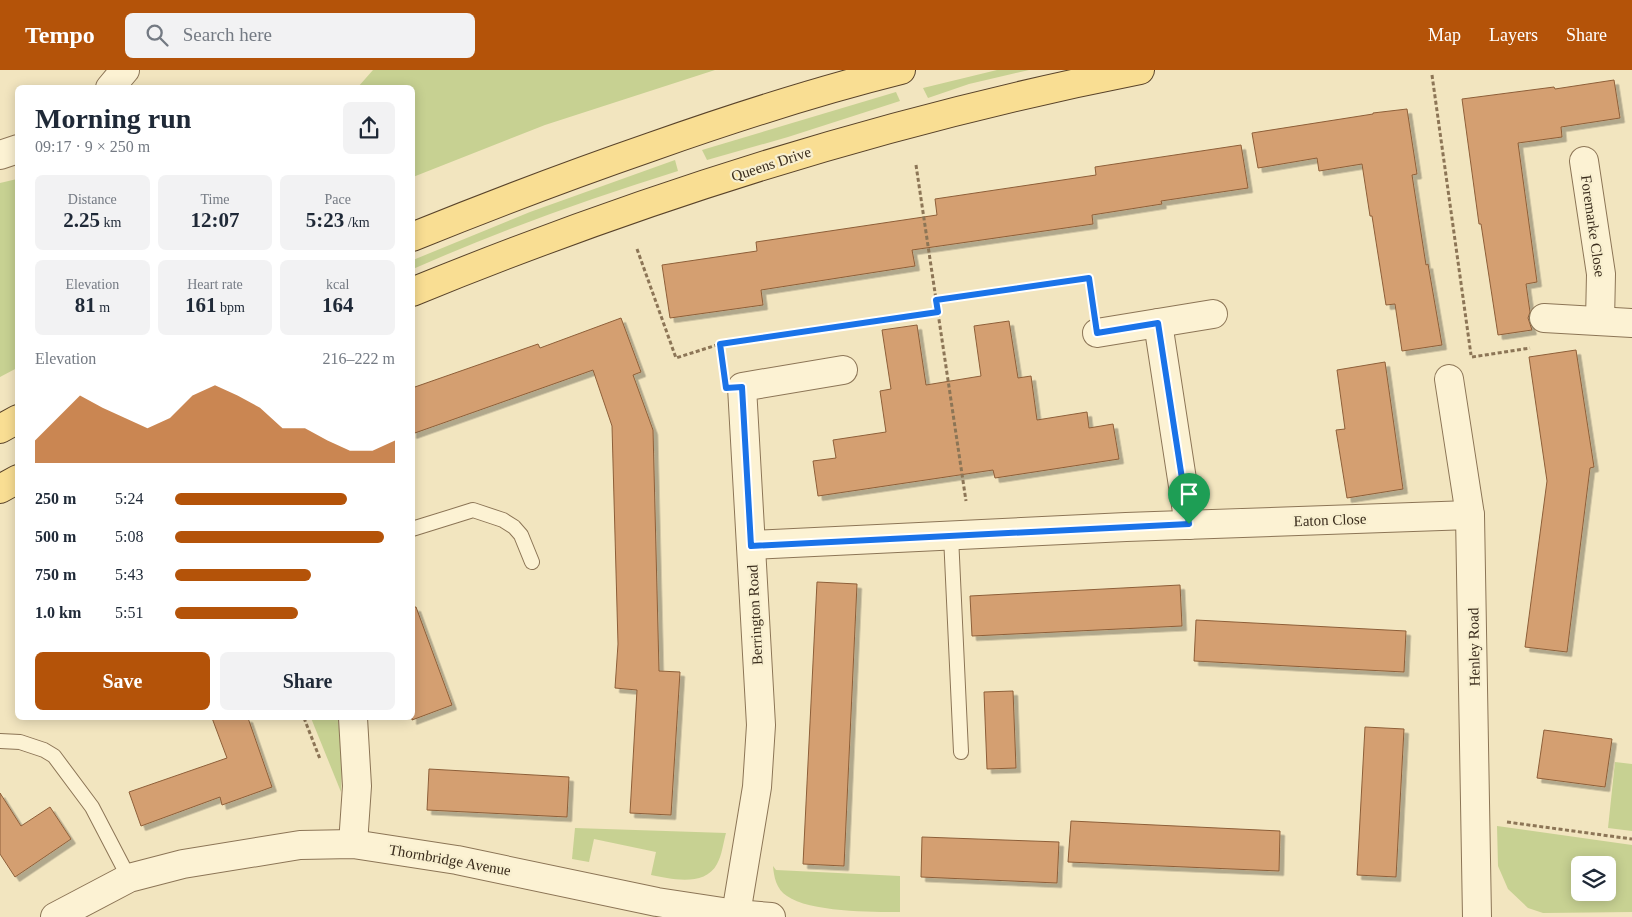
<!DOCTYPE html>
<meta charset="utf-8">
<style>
:root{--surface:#fff;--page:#f2f2f3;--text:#1f2937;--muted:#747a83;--accent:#b45309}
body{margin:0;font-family:Georgia,serif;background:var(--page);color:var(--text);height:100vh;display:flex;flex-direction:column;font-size:19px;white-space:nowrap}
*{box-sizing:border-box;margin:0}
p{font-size:16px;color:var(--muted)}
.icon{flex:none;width:28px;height:28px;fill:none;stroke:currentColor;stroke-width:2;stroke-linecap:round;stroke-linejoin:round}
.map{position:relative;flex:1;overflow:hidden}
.drawer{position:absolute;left:15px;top:15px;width:400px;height:635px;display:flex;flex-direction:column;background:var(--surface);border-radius:8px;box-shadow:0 2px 12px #0003}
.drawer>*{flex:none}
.buttons{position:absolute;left:1571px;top:786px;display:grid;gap:10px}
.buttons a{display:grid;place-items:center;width:45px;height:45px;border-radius:8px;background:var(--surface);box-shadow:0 2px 12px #0003;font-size:25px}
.pin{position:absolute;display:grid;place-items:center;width:42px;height:42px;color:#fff;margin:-51px -21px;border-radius:50% 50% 50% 0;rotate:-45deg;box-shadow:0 0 5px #0007}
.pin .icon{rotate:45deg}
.round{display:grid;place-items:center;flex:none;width:52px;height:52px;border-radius:8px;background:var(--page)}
.overview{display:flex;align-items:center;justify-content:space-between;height:85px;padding:0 20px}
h1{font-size:28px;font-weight:800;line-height:38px}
.figures{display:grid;grid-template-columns:repeat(3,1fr);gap:8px;height:85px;padding:5px 20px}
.figures div{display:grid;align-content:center;border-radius:8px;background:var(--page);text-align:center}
.figures b{font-size:21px;font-weight:800}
.figures small{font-size:14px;font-weight:400}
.figures p{font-size:14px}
.chart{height:140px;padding:10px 20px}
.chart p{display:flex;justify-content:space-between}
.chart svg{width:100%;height:90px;margin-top:5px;fill:var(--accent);opacity:.7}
.cta{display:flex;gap:10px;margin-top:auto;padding:10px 20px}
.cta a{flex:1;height:58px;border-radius:8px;background:var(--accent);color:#fff;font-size:20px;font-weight:800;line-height:58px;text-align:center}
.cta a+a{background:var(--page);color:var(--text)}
ul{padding:0 20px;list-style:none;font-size:16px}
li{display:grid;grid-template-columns:80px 60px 1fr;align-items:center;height:38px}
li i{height:12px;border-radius:6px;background:var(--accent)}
header{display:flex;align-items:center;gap:30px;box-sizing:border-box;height:70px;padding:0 25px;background:var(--accent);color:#fff}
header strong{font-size:24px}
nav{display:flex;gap:28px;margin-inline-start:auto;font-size:18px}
.search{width:350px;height:45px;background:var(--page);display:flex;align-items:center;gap:12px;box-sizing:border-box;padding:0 18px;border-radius:8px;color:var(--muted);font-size:19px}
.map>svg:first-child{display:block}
.green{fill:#c7d192;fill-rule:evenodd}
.building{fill:#d49f71;stroke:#8e5f39;filter:url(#shadow)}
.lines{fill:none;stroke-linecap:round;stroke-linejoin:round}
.service-casing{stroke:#8c7556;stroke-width:16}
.minor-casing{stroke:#8c7556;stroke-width:30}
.primary-casing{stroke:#59432a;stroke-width:30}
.path{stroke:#8c7556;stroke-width:3;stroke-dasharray:4 2.5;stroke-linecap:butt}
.service{stroke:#fcf2d3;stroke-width:14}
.minor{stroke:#fcf2d3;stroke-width:28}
.primary{stroke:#f9de93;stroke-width:28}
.route-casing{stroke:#fff;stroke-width:10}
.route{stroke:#1a73e8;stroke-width:6}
.labels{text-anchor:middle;stroke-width:4.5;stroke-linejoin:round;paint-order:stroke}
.street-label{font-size:15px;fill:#3a2c1c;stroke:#f8efcf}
</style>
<header>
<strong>Tempo</strong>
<div class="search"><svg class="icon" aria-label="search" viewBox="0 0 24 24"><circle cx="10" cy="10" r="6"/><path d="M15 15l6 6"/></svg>Search here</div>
<nav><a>Map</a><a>Layers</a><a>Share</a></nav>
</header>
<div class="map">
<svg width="1632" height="847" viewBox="0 0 1632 847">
<defs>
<filter id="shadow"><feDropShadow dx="4.5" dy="4.5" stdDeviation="0" flood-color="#0004"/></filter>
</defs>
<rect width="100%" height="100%" fill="#f2e5bf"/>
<g class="green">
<path d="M373 0H715L545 55 413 107 412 18 358 17Z"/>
<path d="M997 0H1029L969 14 928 28 923 18Z"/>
<path d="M896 22 900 31 788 67 707 90 702 80Z"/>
<path d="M675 90 678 101C588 129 499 161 413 199V190L530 142Z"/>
<path d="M17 109V298L0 307V113Z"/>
<path d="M311 648H338L342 695 341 722Z"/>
<path d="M1615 692 1632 694V761L1608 758Z"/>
<path d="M1497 756 1632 775V842L1543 843 1528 838 1508 819 1498 796ZM1580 795H1608V822H1580Z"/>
<path d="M575 758 726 763C723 774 722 785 717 794 705 817 671 809 651 805L656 782 594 769 589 792 572 789Z"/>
<path d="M773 796 776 800 900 806V842C872 842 809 842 787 826 776 819 774 807 773 796Z"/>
</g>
<g class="building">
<path d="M1614 10 1620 48 1561 57 1562 67 1518 73 1537 212 1526 214 1530 242 1528 248 1532 260 1498 265 1481 154H1479L1462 29 1554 17 1555 19Z"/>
<path d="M1407 39 1417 104 1412 105 1426 195 1428 194 1442 275 1402 281 1395 234 1386 235 1372 146H1370L1362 94 1319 101 1317 88 1258 98 1252 63 1373 44V43Z"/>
<path d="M1241 75 1248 118 1161 131 1162 134 1092 145 1093 154 912 180 915 196 761 220 763 235 670 248 662 195 757 181 756 172 937 145 935 129 1096 105 1095 97Z"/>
<path d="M621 248 641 302 633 305 653 360 659 601 680 602 671 745 630 743 637 620 615 618 618 574 612 356 593 300 412 364V318L538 274 540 278Z"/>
<path d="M1009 251 1018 308 1031 306 1037 350 1087 342 1089 358 1113 354 1119 389 995 408 993 400 818 426 813 391 836 388 833 370 886 362 880 321 891 319 882 260 917 255 926 315 981 306 974 256Z"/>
<path d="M1576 280 1594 397 1590 398 1567 582 1525 577 1547 411 1529 287Z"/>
<path d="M1385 292 1403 419 1347 428 1336 360 1345 359 1337 300Z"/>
<path d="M817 512 857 514 844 796 803 794Z"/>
<path d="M1180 515 1182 556 972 566 970 526Z"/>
<path d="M412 537H416L452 635 412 650Z"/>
<path d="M1196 550 1406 561 1404 602 1194 591Z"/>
<path d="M1013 621 1016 698 987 699 984 622Z"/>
<path d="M212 648H248L272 717 222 735 220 727 141 756 129 722 227 688Z"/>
<path d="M1365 657 1404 659 1396 807 1357 805Z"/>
<path d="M1544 660 1612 669 1605 717 1537 708Z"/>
<path d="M429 699 569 707 567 747 427 740Z"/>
<path d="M0 723 21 756 50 737 71 769 15 807 0 784Z"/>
<path d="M1071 751 1280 761 1279 801 1068 792Z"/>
<path d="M922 767 1059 772 1057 813 921 807Z"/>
</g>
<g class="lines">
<defs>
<g id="service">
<path d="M412 459 473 440 503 450 514 457 521 465 532 492"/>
<path d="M951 466 961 682"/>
<path d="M0 671 20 672 44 680 54 686 92 737 129 808"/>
</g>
<g id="minor">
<path d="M110 18 125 0"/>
<path d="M0 85 18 79"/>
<path d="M1584 91 1601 204 1600 251"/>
<path d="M1544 248 1632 253"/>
<path d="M1158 253 1189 455"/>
<path d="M1097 263 1213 244"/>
<path d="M1449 309 1470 445 1477 847"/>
<path d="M751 475 1126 457 1470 445"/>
<path d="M353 774 357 716 353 648"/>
<path d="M736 844 757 717 761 655 742 317 843 300"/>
<path d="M55 847 129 808 183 794 300 775 353 774 457 790 657 832 736 844 771 847"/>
</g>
<g id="primary">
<path d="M412 167C491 135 570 105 651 77 733 48 817 21 901 0"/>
<path d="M412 222C647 126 891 49 1140 0"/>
<path d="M0 359 18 349"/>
<path d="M0 419 18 409"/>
</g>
</defs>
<use href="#service" class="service-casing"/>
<use href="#minor" class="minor-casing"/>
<use href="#primary" class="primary-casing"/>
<g class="path">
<path d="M1432 5 1471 285"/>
<path d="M916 95 966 431"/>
<path d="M637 179 676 288 720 274 723 293"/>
<path d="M936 230 1089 208 1092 231"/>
<path d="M720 274 937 242"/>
<path d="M1472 287 1530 278"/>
<path d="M304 648 320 689"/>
<path d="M1507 752 1632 769"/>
</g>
<use href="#service" class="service"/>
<use href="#minor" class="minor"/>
<use href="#primary" class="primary"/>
</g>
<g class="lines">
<defs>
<path id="route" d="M1089 208 1097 263 1158 253 1189 454 751 476 742 317 726 318 720 274 938 242 936 230Z"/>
</defs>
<use href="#route" class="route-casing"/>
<use href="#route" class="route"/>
</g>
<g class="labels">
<g class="street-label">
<text transform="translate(771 94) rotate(-18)" y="5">Queens Drive</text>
<text transform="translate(1593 156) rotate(82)" y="5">Foremarke Close</text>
<text transform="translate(1330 450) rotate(-2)" y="5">Eaton Close</text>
<text transform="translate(755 545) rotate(-93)" y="5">Berrington Road</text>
<text transform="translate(1474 577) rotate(-91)" y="5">Henley Road</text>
<text transform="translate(450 790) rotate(10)" y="5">Thornbridge Avenue</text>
</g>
</g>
</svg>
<div class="buttons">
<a><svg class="icon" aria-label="layers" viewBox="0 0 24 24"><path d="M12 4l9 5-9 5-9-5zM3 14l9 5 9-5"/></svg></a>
</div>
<div class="pin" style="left:1189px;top:454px;background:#1e9e55"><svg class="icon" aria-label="arrive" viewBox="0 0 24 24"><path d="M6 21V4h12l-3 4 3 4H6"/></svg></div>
<section class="drawer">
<div class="overview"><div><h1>Morning run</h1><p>09:17 · 9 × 250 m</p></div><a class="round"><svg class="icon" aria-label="share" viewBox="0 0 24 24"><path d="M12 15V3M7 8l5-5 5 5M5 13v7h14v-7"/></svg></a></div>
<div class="figures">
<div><p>Distance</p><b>2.25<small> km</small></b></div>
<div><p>Time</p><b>12:07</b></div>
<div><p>Pace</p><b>5:23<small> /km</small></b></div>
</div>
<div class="figures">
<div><p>Elevation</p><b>81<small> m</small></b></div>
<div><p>Heart rate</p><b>161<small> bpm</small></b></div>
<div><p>kcal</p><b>164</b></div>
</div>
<div class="chart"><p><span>Elevation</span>216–222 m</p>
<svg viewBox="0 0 160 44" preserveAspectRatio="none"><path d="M0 44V33L10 22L20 11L30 17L40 22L50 27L60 22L70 11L80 6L90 11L100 17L110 27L120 27L130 33L140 38L150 38L160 33V44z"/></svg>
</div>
<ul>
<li><b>250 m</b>5:24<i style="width:78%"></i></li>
<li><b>500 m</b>5:08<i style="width:95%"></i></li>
<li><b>750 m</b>5:43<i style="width:62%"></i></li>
<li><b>1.0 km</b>5:51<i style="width:56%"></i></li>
</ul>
<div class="cta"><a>Save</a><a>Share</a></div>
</section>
</div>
